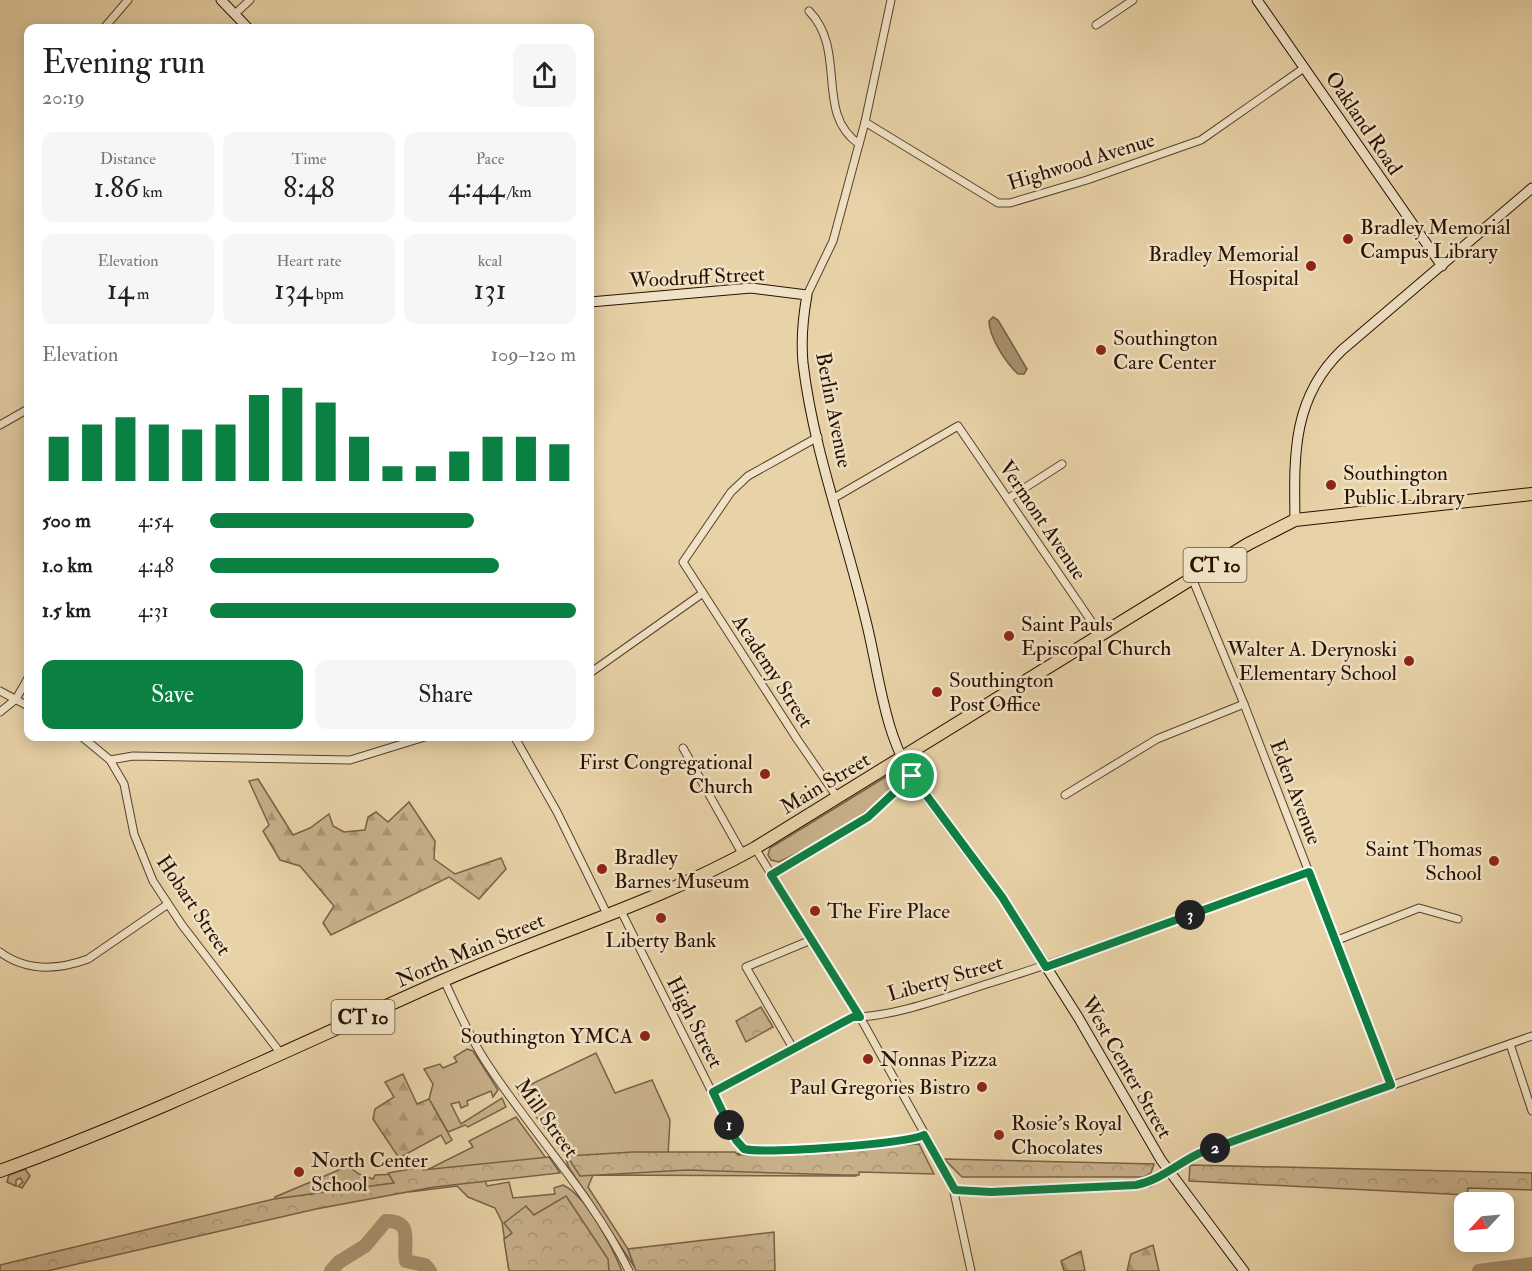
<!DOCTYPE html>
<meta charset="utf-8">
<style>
:root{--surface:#fff;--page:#f6f6f6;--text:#222;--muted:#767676;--accent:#0b8043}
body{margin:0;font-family:"IM FELL Double Pica",serif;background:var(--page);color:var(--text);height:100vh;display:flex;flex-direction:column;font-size:22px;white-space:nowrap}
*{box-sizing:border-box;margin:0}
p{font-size:20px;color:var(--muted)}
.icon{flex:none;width:33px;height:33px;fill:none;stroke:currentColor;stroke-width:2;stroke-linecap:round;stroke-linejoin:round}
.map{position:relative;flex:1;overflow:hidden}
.side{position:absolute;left:24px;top:24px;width:570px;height:717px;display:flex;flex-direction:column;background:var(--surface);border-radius:12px;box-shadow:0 3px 15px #0003}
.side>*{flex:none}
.needle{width:39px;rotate:244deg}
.buttons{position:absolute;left:1454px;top:1192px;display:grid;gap:12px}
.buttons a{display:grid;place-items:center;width:60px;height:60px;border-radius:12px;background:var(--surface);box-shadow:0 3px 15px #0003;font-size:30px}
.pin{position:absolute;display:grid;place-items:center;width:51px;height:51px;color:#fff;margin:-26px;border:3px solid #fff;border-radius:50%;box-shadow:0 2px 6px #0007}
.km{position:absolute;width:30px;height:30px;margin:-15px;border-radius:50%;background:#222;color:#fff;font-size:16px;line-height:30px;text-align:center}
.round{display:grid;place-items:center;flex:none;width:63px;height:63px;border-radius:12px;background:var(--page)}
.overview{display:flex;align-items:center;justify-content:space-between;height:102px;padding:0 18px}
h1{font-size:33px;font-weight:600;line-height:45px}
.stats{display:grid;grid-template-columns:repeat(3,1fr);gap:9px;height:102px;padding:6px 18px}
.stats div{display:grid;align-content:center;border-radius:12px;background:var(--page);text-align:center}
.stats b{font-size:30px;font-weight:600}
.stats small{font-size:16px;font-weight:400}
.stats p{font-size:16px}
.chart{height:168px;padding:12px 18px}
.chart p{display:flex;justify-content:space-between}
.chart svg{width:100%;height:108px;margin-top:6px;stroke:var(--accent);stroke-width:6}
.button{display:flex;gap:12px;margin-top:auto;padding:12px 18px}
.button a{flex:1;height:69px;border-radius:12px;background:var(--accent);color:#fff;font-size:24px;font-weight:600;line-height:69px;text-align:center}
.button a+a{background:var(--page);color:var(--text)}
ul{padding:0 18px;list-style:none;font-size:20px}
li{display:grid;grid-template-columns:96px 72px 1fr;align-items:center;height:45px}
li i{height:15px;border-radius:8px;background:var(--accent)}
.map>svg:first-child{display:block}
.green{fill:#c8b18b;stroke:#786146;stroke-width:1.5}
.forest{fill:url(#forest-firs);stroke:#786146;stroke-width:1.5}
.park{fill:url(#park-crowns);stroke:#786146;stroke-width:1.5}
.water{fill:#a7906e;stroke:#755d42;stroke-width:1.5}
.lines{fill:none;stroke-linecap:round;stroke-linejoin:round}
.river{stroke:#a7906e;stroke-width:14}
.street-casing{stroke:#59412a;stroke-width:9}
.secondary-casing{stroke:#291100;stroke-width:11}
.highway-casing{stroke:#291100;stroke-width:14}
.street{stroke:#f0e2c6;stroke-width:7}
.secondary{stroke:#f0e2c6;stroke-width:9}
.highway{stroke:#e8d2a7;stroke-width:12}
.route-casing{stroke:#fff;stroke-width:12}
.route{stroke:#0b8043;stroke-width:8}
.poi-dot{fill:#8f2418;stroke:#f0e2c6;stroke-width:2}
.labels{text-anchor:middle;stroke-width:5;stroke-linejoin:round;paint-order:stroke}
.shield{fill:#f0e2c6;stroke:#65503b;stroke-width:1.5}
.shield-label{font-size:20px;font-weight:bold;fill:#291100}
.street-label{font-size:21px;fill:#291100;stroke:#f0e2c6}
.poi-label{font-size:21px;fill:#291100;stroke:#f0e2c6;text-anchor:start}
</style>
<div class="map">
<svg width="1532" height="1271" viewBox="0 0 1532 1271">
<defs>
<pattern id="forest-firs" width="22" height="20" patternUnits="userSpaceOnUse" patternTransform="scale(1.5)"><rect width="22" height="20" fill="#c8b18b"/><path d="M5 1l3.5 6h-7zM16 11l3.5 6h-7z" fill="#ac9776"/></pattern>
<pattern id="park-crowns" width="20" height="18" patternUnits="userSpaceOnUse" patternTransform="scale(1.5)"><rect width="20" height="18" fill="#c8b18b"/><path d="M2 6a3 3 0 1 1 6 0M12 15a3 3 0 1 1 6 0" fill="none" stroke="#ac9776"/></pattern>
</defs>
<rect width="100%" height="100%" fill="#e8d2a7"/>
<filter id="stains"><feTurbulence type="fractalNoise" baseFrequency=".00333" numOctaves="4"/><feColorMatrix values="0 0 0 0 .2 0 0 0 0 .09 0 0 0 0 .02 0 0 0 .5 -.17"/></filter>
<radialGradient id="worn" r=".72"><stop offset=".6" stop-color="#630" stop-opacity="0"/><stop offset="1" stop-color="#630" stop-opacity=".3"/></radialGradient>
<g class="green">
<path d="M892 773H896L899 781C869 816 820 842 779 862L771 860 768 855 770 848Z"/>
<path d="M467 1049 473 1051 498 1090 493 1097 491 1091 467 1101 468 1105 461 1108 459 1102 451 1104 461 1124 502 1098 506 1107 468 1127 465 1125 448 1132 429 1099 433 1084 424 1069 440 1064 443 1068 457 1062 454 1057Z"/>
<path d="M596 1053 615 1093 652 1080 670 1120 668 1155 809 1152 810 1157 859 1166 856 1176 593 1175 588 1187 628 1249 635 1268 569 1168 564 1154 517 1091Z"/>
<path d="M516 1117 546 1158 541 1162 360 1188 359 1183 277 1202 275 1197 348 1166 359 1174 373 1179 375 1175 401 1174 421 1164 425 1171 473 1147 469 1141Z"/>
<path d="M25 1169 30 1176 22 1188 18 1186 23 1182 20 1178 16 1180V1186L7 1182 9 1175Z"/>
<path d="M483 1175 487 1186 509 1182 513 1198 555 1194 554 1188 563 1185C587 1196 612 1247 622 1271H509L502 1222 495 1208 468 1197 457 1186 409 1192Z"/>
</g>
<g class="forest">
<path d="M258 779 293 835 310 828 329 814 333 826 344 832 365 830 368 817 376 812 388 822 409 802 435 841 434 859 455 874 501 858 506 869 479 899 449 877 331 935 323 923 334 906 300 866 280 860 263 831 269 825 249 781Z"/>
<path d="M403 1074 417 1104 429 1099 452 1140 446 1144 441 1135 399 1158 373 1119 375 1109 394 1097 385 1082Z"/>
<path d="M1153 1245 1159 1271H1127L1131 1254Z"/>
<path d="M1081 1251 1085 1271H1064L1061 1261Z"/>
</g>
<g class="park">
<path d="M761 1007 773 1027 746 1042 736 1021Z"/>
<path d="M919 1144 934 1174 859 1172V1175H843L687 1170 580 1176 567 1156 633 1152H735L738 1155Z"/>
<path d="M549 1157 560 1173 434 1187 316 1209 47 1271H0V1265L274 1199 394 1183 388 1173 421 1167 423 1170Z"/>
<path d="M944 1159 1154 1164 1151 1173 1144 1177H962Z"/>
<path d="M1190 1165 1532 1173V1190L1468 1188 1467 1195 1189 1181Z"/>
<path d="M566 1196 608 1259 609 1271H509L504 1239 512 1233 504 1223 526 1206 534 1215Z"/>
<path d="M774 1232 775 1271H636L628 1249Z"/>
</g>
<path class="water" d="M993 317 998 320 1027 369 1024 374H1018C1006 363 989 337 989 321Z"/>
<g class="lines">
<g class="river">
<path d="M331 1271 339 1262 365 1246 386 1221C415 1221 402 1243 406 1261L425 1265 430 1271"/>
<path d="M1479 1271 1532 1264"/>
</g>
<defs>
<g id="street">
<path d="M809 11C848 51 814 113 859 144"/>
<path d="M236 13 250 0"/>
<path d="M1096 25 1133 0"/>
<path d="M104 28 128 0"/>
<path d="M865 122 998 203H1010L1087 180 1201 140 1304 68"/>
<path d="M807 295 833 241 865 122 891 0"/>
<path d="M0 425 28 409"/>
<path d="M818 437 748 476 731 492 683 562 797 739 837 797"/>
<path d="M834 498 958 426 1100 634"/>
<path d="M1009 498 1062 464"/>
<path d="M1192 578 1244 704 1391 1085"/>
<path d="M590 673 703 593"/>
<path d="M0 691 28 706"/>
<path d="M0 712 16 699 28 678"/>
<path d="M81 736 110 760 124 784 134 834 153 881 182 925 282 1055"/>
<path d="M514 736 557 812 607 914"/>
<path d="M683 748 743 855"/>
<path d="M110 760 133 756 350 760 428 736"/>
<path d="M1065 795 1157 739 1244 704"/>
<path d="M755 848 860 1017 952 1183 971 1271"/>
<path d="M771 875 868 817 912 776"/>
<path d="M620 909 736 1140 744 1149C766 1154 905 1144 924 1135"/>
<path d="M1335 941 1419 908 1458 919"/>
<path d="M0 952C27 972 58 970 88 959L168 904"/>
<path d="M444 980C457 1008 469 1036 486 1062 532 1133 592 1195 629 1271"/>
<path d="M1510 1044 1532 1111"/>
<path d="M794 1050 746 967 811 940"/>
<path d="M713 1092 853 1017C895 1017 949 996 990 983 1098 949 1203 910 1309 872"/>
<path d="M955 1190 991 1192 1149 1183 1200 1153 1532 1036"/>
</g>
<g id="secondary">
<path d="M221 0 248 28"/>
<path d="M1257 0 1442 266"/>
<path d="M590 302 751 288 807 295C803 317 801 341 803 363 813 449 845 533 865 617 879 670 883 736 916 782L1002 897 1078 1017 1161 1160 1244 1271"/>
<path d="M1295 520C1294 455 1292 398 1342 350L1532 188"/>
</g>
<path id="highway" d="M0 1171C151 1116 296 1046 442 981 546 935 656 903 755 848L1248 544 1295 520 1532 494"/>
</defs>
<use href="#street" class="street-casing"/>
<use href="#secondary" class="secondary-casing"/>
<use href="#highway" class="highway-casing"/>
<use href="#street" class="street"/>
<use href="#secondary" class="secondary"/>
<use href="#highway" class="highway"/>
</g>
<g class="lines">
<defs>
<path id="route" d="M912 776 1002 897 1046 967 1309 872 1391 1085 1200 1153C1178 1163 1161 1180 1136 1185L991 1192 955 1190 924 1135C905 1144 766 1154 744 1149L736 1140 713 1092 853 1017H860L771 875 868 817Z"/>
</defs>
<use href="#route" class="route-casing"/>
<use href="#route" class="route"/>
</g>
<g class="poi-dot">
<circle cx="1348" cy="239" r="6"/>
<circle cx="1311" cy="266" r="6"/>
<circle cx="1101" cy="350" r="6"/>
<circle cx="1331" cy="485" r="6"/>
<circle cx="1009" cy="636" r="6"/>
<circle cx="1409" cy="661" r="6"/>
<circle cx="937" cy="692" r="6"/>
<circle cx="765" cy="774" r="6"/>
<circle cx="1494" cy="861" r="6"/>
<circle cx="602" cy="869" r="6"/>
<circle cx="815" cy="911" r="6"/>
<circle cx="661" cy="918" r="6"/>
<circle cx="645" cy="1036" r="6"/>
<circle cx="868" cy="1059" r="6"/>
<circle cx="982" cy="1087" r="6"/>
<circle cx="999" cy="1135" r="6"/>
<circle cx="299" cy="1172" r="6"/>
</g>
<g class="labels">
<g class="shield">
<rect x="1183.5" y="548" width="63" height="34" rx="4.5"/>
<rect x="331.5" y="1000" width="63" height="34" rx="4.5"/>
</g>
<g class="shield-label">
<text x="1215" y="572">CT 10</text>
<text x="363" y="1024">CT 10</text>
</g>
<g class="street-label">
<text transform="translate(1364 123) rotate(56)" y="7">Oakland Road</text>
<text transform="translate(1081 161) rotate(-17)" y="7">Highwood Avenue</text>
<text transform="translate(697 277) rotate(-3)" y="7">Woodruff Street</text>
<text transform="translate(834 410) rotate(79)" y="7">Berlin Avenue</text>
<text transform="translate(1043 520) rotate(56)" y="7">Vermont Avenue</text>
<text transform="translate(773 671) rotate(57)" y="7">Academy Street</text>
<text transform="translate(825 783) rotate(-31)" y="7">Main Street</text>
<text transform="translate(1296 792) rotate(69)" y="7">Eden Avenue</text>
<text transform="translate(194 905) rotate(56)" y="7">Hobart Street</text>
<text transform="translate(470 950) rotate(-23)" y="7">North Main Street</text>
<text transform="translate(945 978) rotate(-16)" y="7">Liberty Street</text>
<text transform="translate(695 1022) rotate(63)" y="7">High Street</text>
<text transform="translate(1127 1067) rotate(60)" y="7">West Center Street</text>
<text transform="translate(547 1118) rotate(54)" y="7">Mill Street</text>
</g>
<g class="poi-label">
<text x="1360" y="234">Bradley Memorial<tspan x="1360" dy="24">Campus Library</tspan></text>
<text x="1299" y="261" text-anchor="end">Bradley Memorial<tspan x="1299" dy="24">Hospital</tspan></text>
<text x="1113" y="345">Southington<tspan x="1113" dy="24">Care Center</tspan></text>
<text x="1343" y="480">Southington<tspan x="1343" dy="24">Public Library</tspan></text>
<text x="1021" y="631">Saint Pauls<tspan x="1021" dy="24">Episcopal Church</tspan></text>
<text x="1397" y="656" text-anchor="end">Walter A. Derynoski<tspan x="1397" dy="24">Elementary School</tspan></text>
<text x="949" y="687">Southington<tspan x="949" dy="24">Post Office</tspan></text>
<text x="753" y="769" text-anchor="end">First Congregational<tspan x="753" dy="24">Church</tspan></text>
<text x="1482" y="856" text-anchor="end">Saint Thomas<tspan x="1482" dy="24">School</tspan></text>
<text x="614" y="864">Bradley<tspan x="614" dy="24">Barnes Museum</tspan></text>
<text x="827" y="918">The Fire Place</text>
<text x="661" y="947" text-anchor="middle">Liberty Bank</text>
<text x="633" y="1043" text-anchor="end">Southington YMCA</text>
<text x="880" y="1066">Nonnas Pizza</text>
<text x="970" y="1094" text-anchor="end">Paul Gregories Bistro</text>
<text x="1011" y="1130">Rosie’s Royal<tspan x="1011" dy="24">Chocolates</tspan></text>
<text x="311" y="1167">North Center<tspan x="311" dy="24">School</tspan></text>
</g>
</g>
<rect width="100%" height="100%" filter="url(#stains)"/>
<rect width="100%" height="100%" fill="url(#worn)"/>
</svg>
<div class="buttons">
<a><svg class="needle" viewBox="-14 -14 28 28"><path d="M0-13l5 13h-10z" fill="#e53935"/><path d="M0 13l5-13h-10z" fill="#767676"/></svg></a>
</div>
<div class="pin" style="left:912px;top:776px;background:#1e9e55"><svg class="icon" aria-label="arrive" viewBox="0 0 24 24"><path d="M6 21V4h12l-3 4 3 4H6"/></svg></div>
<b class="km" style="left:729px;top:1125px">1</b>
<b class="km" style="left:1215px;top:1148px">2</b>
<b class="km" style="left:1190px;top:915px">3</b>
<section class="side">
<div class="overview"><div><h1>Evening run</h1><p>20:19</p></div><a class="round"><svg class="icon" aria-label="share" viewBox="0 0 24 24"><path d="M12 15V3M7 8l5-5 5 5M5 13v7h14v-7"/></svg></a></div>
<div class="stats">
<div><p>Distance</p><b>1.86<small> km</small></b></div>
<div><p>Time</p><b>8:48</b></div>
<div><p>Pace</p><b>4:44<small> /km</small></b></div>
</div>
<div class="stats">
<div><p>Elevation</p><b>14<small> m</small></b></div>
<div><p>Heart rate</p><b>134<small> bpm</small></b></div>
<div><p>kcal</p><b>131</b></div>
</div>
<div class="chart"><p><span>Elevation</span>109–120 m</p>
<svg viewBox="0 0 160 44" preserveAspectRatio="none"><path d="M5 44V26M15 44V21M25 44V18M35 44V21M45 44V23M55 44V21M65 44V9M75 44V6M85 44V12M95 44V26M105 44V38M115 44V38M125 44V32M135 44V26M145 44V26M155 44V29"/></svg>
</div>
<ul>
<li><b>500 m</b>4:54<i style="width:72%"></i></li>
<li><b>1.0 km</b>4:48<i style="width:79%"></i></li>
<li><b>1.5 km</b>4:31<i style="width:100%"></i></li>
</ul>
<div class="button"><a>Save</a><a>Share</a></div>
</section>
</div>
